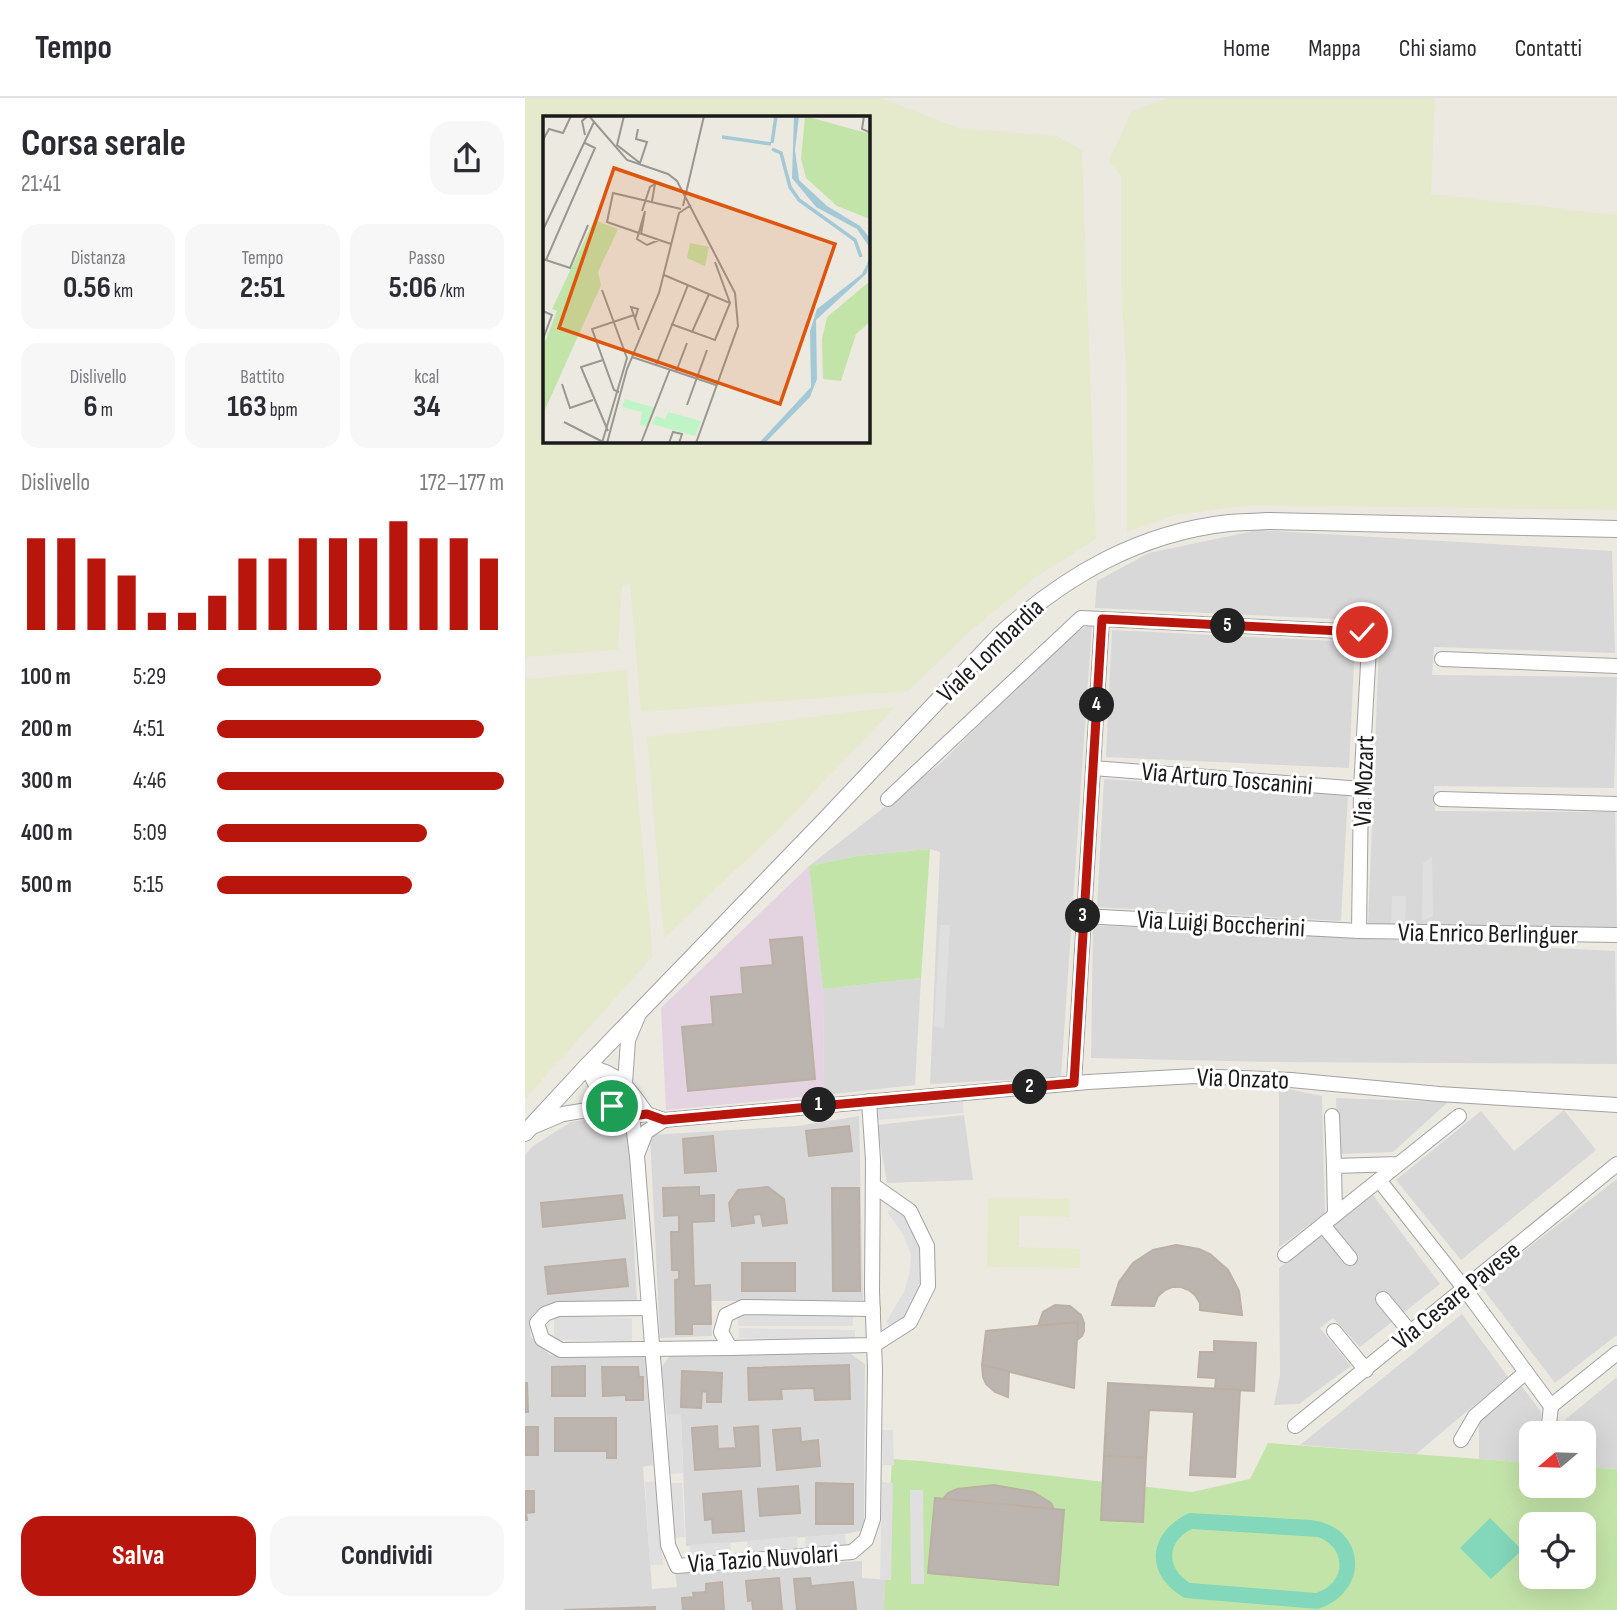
<!DOCTYPE html>
<html lang="it">
<meta charset="utf-8">
<style>
:root{--surface:#fff;--page:#f7f7f7;--text:#2b2b33;--muted:#7c7c81;--line:#e1e1e2;--accent:#b8150d}
body{margin:0;font-family:"Sofia Sans Condensed",sans-serif;background:var(--page);color:var(--text);height:100vh;display:flex;flex-direction:column;font-size:26px;white-space:nowrap}
*{box-sizing:border-box;margin:0}
p{font-size:23px;color:var(--muted)}
.icon{flex:none;width:38px;height:38px;fill:none;stroke:currentColor;stroke-width:2;stroke-linecap:round;stroke-linejoin:round}
.map{position:relative;flex:1;overflow:hidden}
.panel{display:flex;flex-direction:column;background:var(--surface);width:525px}
.panel>*{flex:none}
.needle{width:46px;rotate:251deg}
.tools{position:absolute;left:994px;top:1323px;display:grid;gap:14px}
.tools a{display:grid;place-items:center;width:77px;height:77px;border-radius:14px;background:var(--surface);box-shadow:0 7px 28px #0002;font-size:35px}
.pin{position:absolute;display:grid;place-items:center;width:60px;height:60px;color:#fff;margin:-30px;border:4px solid #fff;border-radius:50%;box-shadow:0 2px 7px #0007}
.km{position:absolute;width:35px;height:35px;margin:-18px;border-radius:50%;background:#222;color:#fff;font-size:19px;line-height:35px;text-align:center}
.round{display:grid;place-items:center;flex:none;width:74px;height:74px;border-radius:21px;background:var(--page)}
.head{display:flex;align-items:center;justify-content:space-between;height:119px;padding:0 21px}
h1{font-size:38px;font-weight:700;line-height:52px}
.metrics{display:grid;grid-template-columns:repeat(3,1fr);gap:10px;height:119px;padding:7px 21px}
.metrics div{display:grid;align-content:center;border-radius:18px;background:var(--page);text-align:center}
.metrics b{font-size:30px;font-weight:700}
.metrics small{font-size:19px;font-weight:400}
.metrics p{font-size:19px}
.chart{height:196px;padding:14px 21px}
.chart p{display:flex;justify-content:space-between}
.chart svg{width:100%;height:126px;margin-top:7px;stroke:var(--accent);stroke-width:6}
.action{display:flex;gap:14px;margin-top:auto;padding:14px 21px}
.action a{flex:1;height:80px;border-radius:21px;background:var(--accent);color:#fff;font-size:28px;font-weight:700;line-height:80px;text-align:center}
.action a+a{background:var(--page);color:var(--text)}
ul{padding:0 21px;list-style:none;font-size:23px}
li{display:grid;grid-template-columns:112px 84px 1fr;align-items:center;height:52px}
li i{height:18px;border-radius:9px;background:var(--accent)}
header{display:flex;align-items:center;gap:42px;box-sizing:border-box;height:98px;padding:0 35px;background:var(--surface);border-bottom:2px solid var(--line)}
header strong{font-size:33px}
nav{display:flex;gap:38px;margin-inline-start:auto;font-size:24px}
main{display:flex;flex:1;min-height:0}
.map>svg:first-child{display:block}
.residential{fill:#d9d8d8}
.industrial{fill:#e4d3e0}
.farmland{fill:#e6eacc;fill-rule:evenodd}
.grass{fill:#c3e4a9;fill-rule:evenodd}
.pitch{fill:#83d7ba;fill-rule:evenodd}
.parking{fill:#dfdfdf}
.building{fill:#bcb4ae;stroke:#bcb0a4;stroke-width:2}
.lines{fill:none;stroke-linecap:round;stroke-linejoin:round}
.minor-casing{stroke:#a2a2a2;stroke-width:16}
.tertiary-casing{stroke:#a2a2a2;stroke-width:18}
.minor{stroke:#fff;stroke-width:14}
.tertiary{stroke:#fff;stroke-width:16}
.route-casing{stroke:#fff;stroke-width:14}
.route{stroke:#b8150d;stroke-width:9}
.labels{text-anchor:middle;stroke-width:6;stroke-linejoin:round;paint-order:stroke}
.street-label{font-size:26px;fill:#1b1b1b;stroke:#fff}
.inset-river{fill:none;stroke:#a3c9d7;stroke-width:3.5}
.inset-road{fill:none;stroke:#989792;stroke-width:2}
.view{fill:#de560d;fill-opacity:0.15;stroke:#de560d;stroke-width:3.5}
.inset-edge{fill:none;stroke:#1b1b1b;stroke-width:3.5}
</style>
<header>
<strong>Tempo</strong>
<nav><a>Home</a><a>Mappa</a><a>Chi siamo</a><a>Contatti</a></nav>
</header>
<main>
<section class="panel">
<div class="head"><div><h1>Corsa serale</h1><p>21:41</p></div><a class="round"><svg class="icon" aria-label="share" viewBox="0 0 24 24"><path d="M12 15V3M7 8l5-5 5 5M5 13v7h14v-7"/></svg></a></div>
<div class="metrics">
<div><p>Distanza</p><b>0.56<small> km</small></b></div>
<div><p>Tempo</p><b>2:51</b></div>
<div><p>Passo</p><b>5:06<small> /km</small></b></div>
</div>
<div class="metrics">
<div><p>Dislivello</p><b>6<small> m</small></b></div>
<div><p>Battito</p><b>163<small> bpm</small></b></div>
<div><p>kcal</p><b>34</b></div>
</div>
<div class="chart"><p><span>Dislivello</span>172–177 m</p>
<svg viewBox="0 0 160 44" preserveAspectRatio="none"><path d="M5 44V12M15 44V12M25 44V19M35 44V25M45 44V38M55 44V38M65 44V32M75 44V19M85 44V19M95 44V12M105 44V12M115 44V12M125 44V6M135 44V12M145 44V12M155 44V19"/></svg>
</div>
<ul>
<li><b>100 m</b>5:29<i style="width:57%"></i></li>
<li><b>200 m</b>4:51<i style="width:93%"></i></li>
<li><b>300 m</b>4:46<i style="width:100%"></i></li>
<li><b>400 m</b>5:09<i style="width:73%"></i></li>
<li><b>500 m</b>5:15<i style="width:68%"></i></li>
</ul>
<div class="action"><a>Salva</a><a>Condividi</a></div>
</section>
<div class="map">
<svg width="1092" height="1512" viewBox="0 0 1092 1512">
<rect width="100%" height="100%" fill="#ece9e1"/>
<g class="residential">
<path d="M733 432 1087 453 1090 555 909 549 907 577 1092 579 1089 690 909 688 910 713 1090 714 1092 832 843 827 855 523 570 510 572 483 624 455Z"/>
<path d="M567 525 536 979 405 986 415 754 405 751 332 758 284 768 416 665 537 544Z"/>
<path d="M587 532 830 544 824 670 581 659Z"/>
<path d="M579 681 823 696 816 823 572 809Z"/>
<path d="M568 827 1090 853 1092 966 752 964 566 960Z"/>
<path d="M396 880 390 987 299 997 298 891Z"/>
<path d="M754 989 797 998 800 1115 754 1149Z"/>
<path d="M811 1000 923 1004 868 1054 813 1056Z"/>
<path d="M1039 1012 1071 1052 936 1162 871 1082 956 1013 989 1053Z"/>
<path d="M439 1017 448 1082 362 1085 352 1027Z"/>
<path d="M86 1018 103 1033 112 1204 26 1205 11 1214 4 1226 6 1239 25 1257H113L121 1260 128 1367 118 1369 127 1491 152 1489 150 1474 337 1463V1480L397 1484 398 1512H0V1057L8 1048 46 1024Z"/>
<path d="M334 1018 338 1202 186 1203 187 1238 135 1240 125 1037 272 1028Z"/>
<path d="M1092 1081V1237L1030 1285 955 1187Z"/>
<path d="M848 1097 915 1186 835 1249 808 1220 795 1230 826 1268 774 1306 749 1307 755 1277 754 1170Z"/>
<path d="M937 1216 983 1279 891 1356 775 1347Z"/>
<path d="M146 1256H326L340 1266 339 1432 320 1436 161 1448 156 1317H142L136 1270Z"/>
<path d="M1092 1279V1371L1059 1369V1335H1036L1041 1321Z"/>
<path d="M996 1287 1016 1314 1015 1335H1006V1365L954 1361V1322Z"/>
</g>
<path class="industrial" d="M284 768 298 891 299 997 141 1012 136 910Z"/>
<g class="farmland">
<path d="M0 0H356L434 30 532 38 557 52 571 441 511 479 449 530 383 593 116 614 105 486 97 487 93 552 0 559ZM19 19H343V343H19Z"/>
<path d="M642 0H910L906 96 1092 117V412L726 407 650 417 602 434V291L596 185V78L584 63 606 14Z"/>
<path d="M101 572 128 858 0 1001V581Z"/>
<path d="M370 609 252 733 139 840 122 639Z"/>
<path d="M463 1100 545 1101V1119L494 1118V1149L555 1151V1170L462 1169Z"/>
</g>
<g class="grass">
<path d="M405 751 396 880 298 891 284 768 332 758Z"/>
<path d="M743 1345 1006 1365V1388H1059V1369L1092 1371V1512H359L367 1361 396 1363 667 1394 725 1381ZM1006 1426H1059V1479H1006Z"/>
</g>
<g class="pitch">
<path d="M664 1415 786 1422C841 1428 846 1494 793 1511L660 1500C619 1477 622 1435 664 1415ZM667 1431 793 1439C823 1450 821 1486 791 1495L665 1485C641 1471 641 1443 667 1431Z"/>
<path d="M965 1420 997 1452 966 1481 935 1450Z"/>
</g>
<g class="parking">
<path d="M907 759 908 818 897 823 898 765Z"/>
<path d="M867 798H881L880 828 866 827Z"/>
<path d="M415 827H425L419 930 409 929Z"/>
<path d="M438 1003 439 1015 354 1022 353 1011Z"/>
<path d="M369 1107 389 1132 398 1157V1175L392 1201 368 1231 361 1224 379 1194 385 1173 386 1157 378 1136 363 1115Z"/>
<rect x="213" y="1217" width="115" height="11"/>
<path d="M29 1218 107 1220V1243L29 1242Z"/>
<path d="M214 1230 330 1232V1242L214 1240Z"/>
<path d="M156 1316 158 1375 145 1376 142 1317Z"/>
<path d="M357 1332H368L369 1367H358Z"/>
<path d="M132 1383 138 1467H125L120 1384Z"/>
<path d="M357 1384 368 1385 366 1482H355Z"/>
<path d="M146 1385H157L160 1439 149 1440Z"/>
<path d="M385 1392H398L399 1486H386Z"/>
<path d="M320 1436 321 1447 281 1451 280 1439Z"/>
<path d="M272 1438 273 1450 223 1454 222 1443Z"/>
<path d="M205 1444 206 1456 166 1459 165 1447Z"/>
</g>
<g class="building">
<path d="M277 839 290 981 163 993 157 929 188 926 186 899 218 896 216 870 248 867 245 842Z"/>
<path d="M324 1028 327 1053 284 1058 281 1033Z"/>
<path d="M188 1038 191 1073 160 1075 158 1041Z"/>
<path d="M174 1089V1098L189 1097V1123L167 1124 169 1188 185 1187 186 1226H167V1236H151L150 1182 154 1181V1172H147L146 1134H154V1117L139 1118 138 1090Z"/>
<path d="M243 1089 259 1101 262 1125 238 1128 236 1116 228 1117 229 1125 207 1128 204 1105 213 1092Z"/>
<path d="M307 1090H334L335 1193H308Z"/>
<path d="M97 1097 100 1120 18 1129 16 1105Z"/>
<path d="M651 1147 674 1151 685 1156 703 1172 714 1193 717 1217 675 1212V1205L670 1197 664 1192 656 1189H647L640 1192 633 1198 629 1208 587 1207 594 1184 608 1165 628 1152Z"/>
<path d="M100 1161 103 1188 23 1196 20 1169Z"/>
<rect x="217" y="1165" width="53" height="28"/>
<path d="M530 1207 545 1208 556 1217 559 1225V1233L557 1238 552 1242 553 1224 513 1228 518 1214Z"/>
<path d="M553 1224 549 1290 457 1267 461 1233Z"/>
<path d="M689 1243 731 1245 729 1293 690 1291 691 1280 673 1279 675 1254H689Z"/>
<path d="M324 1267 325 1301 290 1302 289 1290 256 1291 257 1301 224 1302 223 1270Z"/>
<path d="M457 1267 484 1273 483 1299 470 1294 461 1286 458 1279Z"/>
<path d="M60 1268V1298H27V1269Z"/>
<path d="M77 1269H113L114 1279H118V1302H101V1297L78 1298Z"/>
<path d="M157 1273 197 1275 196 1304H182V1294L177 1293 176 1310 156 1309Z"/>
<path d="M0 1285H2L3 1314H0Z"/>
<path d="M583 1285 715 1292 710 1379 665 1377 669 1314 624 1312 621 1360 579 1358Z"/>
<path d="M30 1320H91V1360H82V1353H30Z"/>
<path d="M192 1328 193 1351 211 1350 209 1330 233 1328 235 1368 170 1372 167 1330Z"/>
<rect x="0" y="1329" width="13" height="28"/>
<path d="M275 1330 276 1344 293 1342 295 1368 252 1372 248 1332Z"/>
<path d="M579 1358 621 1360 618 1424 576 1422Z"/>
<path d="M291 1385 328 1386V1426H291Z"/>
<path d="M469 1387 508 1394 526 1405 529 1411 418 1401 423 1395 432 1391Z"/>
<path d="M273 1388 275 1415 235 1418 233 1391Z"/>
<path d="M0 1393H9V1414L1 1415 2 1422H0Z"/>
<path d="M216 1393 219 1433 188 1435 187 1421 180 1422 178 1396Z"/>
<path d="M410 1400 539 1412 533 1487 403 1475Z"/>
<path d="M254 1480 257 1512H228L227 1502 223 1503 221 1483Z"/>
<path d="M285 1480 286 1488 328 1484 331 1512H272L269 1481Z"/>
<path d="M197 1484 199 1512H158L157 1500 169 1499 168 1495 181 1494V1486Z"/>
<path d="M130 1509V1512H39Z"/>
</g>
<g class="lines">
<defs>
<g id="minor">
<path d="M917 561 1092 568"/>
<path d="M568 670 836 691"/>
<path d="M363 701 556 520 577 521"/>
<path d="M916 701 1092 706"/>
<path d="M558 818 834 833 1092 837"/>
<path d="M62 968 78 1003 107 1018 122 1016 139 1022 563 984 670 978 766 982 914 996 1092 1007"/>
<path d="M62 968C96 976 102 988 122 1016"/>
<path d="M100 985 103 942 114 916"/>
<path d="M549 985 577 521 837 534 844 549 836 691 834 833"/>
<path d="M107 1018 112 1058 143 1447 152 1468 327 1454 341 1442 348 1421 350 1271 347 1193 348 1062 344 1003"/>
<path d="M807 1018 809 1068"/>
<path d="M5 1030 38 1016 87 1008"/>
<path d="M112 1057 121 1034 139 1022"/>
<path d="M874 1066 809 1068 810 1117 934 1018"/>
<path d="M854 1082 939 1190 1026 1308 1092 1255"/>
<path d="M348 1087 385 1113 402 1148 403 1188 385 1224 349 1247 205 1250 196 1234 201 1217 218 1209 348 1211"/>
<path d="M798 1127 825 1160"/>
<path d="M760 1157 810 1117"/>
<path d="M858 1201 886 1235"/>
<path d="M124 1210 33 1211 20 1216 12 1225 17 1241 36 1252 205 1250"/>
<path d="M809 1233 841 1272"/>
<path d="M770 1328 1092 1066"/>
<path d="M1023 1335 1026 1308"/>
<path d="M936 1342 950 1318 1001 1274"/>
</g>
<path id="tertiary" d="M0 1035 62 968 296 726 475 537C541 477 614 435 704 425 716 424 729 424 742 423L1092 431"/>
</defs>
<use href="#minor" class="minor-casing"/>
<use href="#tertiary" class="tertiary-casing"/>
<use href="#minor" class="minor"/>
<use href="#tertiary" class="tertiary"/>
</g>
<g class="lines">
<defs>
<path id="route" d="M87 1008 107 1018 122 1016 139 1022 549 985 577 521 837 534"/>
</defs>
<use href="#route" class="route-casing"/>
<use href="#route" class="route"/>
</g>
<g class="labels">
<g class="street-label">
<text transform="translate(465 552) rotate(-44)" y="9">Viale Lombardia</text>
<text transform="translate(702 680) rotate(5)" y="9">Via Arturo Toscanini</text>
<text transform="translate(838 683) rotate(-88)" y="9">Via Mozart</text>
<text transform="translate(696 825) rotate(3)" y="9">Via Luigi Boccherini</text>
<text transform="translate(963 835) rotate(1)" y="9">Via Enrico Berlinguer</text>
<text transform="translate(718 980) rotate(2)" y="9">Via Onzato</text>
<text transform="translate(931 1197) rotate(-39)" y="9">Via Cesare Pavese</text>
<text transform="translate(238 1460) rotate(-4)" y="9">Via Tazio Nuvolari</text>
</g>
</g>
<g transform="translate(18 18)">
<rect width="327" height="327" fill="#ece9e1"/>
<path d="M262 0 327 18V103L294 90 263 62 258 43ZM51 104 75 113 55 156 58 169 0 298V231L14 195 9 193ZM147 127 166 131 162 150 144 142ZM327 165V206L313 218 298 265 280 263 279 223 284 201Z" fill="#c3e4a9"/>
<path d="M82 283 112 292 104 311 97 309 99 296 79 291ZM125 296 158 305 152 320 109 308 113 300 122 303Z" fill="#bff5c6"/>
<path d="M251 0H256L252 34 256 64 284 90 317 110 327 122V132L314 113 273 91 249 62ZM327 142 324 157 273 204 274 263 267 281 222 327H216L268 271 267 215 274 193 319 158Z" fill="#a3c9d7"/>
<path class="inset-river" d="M179 21 228 28M229 27 233 0M229 33 238 37 247 71 256 84 312 124 318 141"/>
<path class="inset-road" d="M46 0 84 44 125 58 134 65 192 177 195 210 153 327M81 0 74 29 97 47 104 26 93 23 95 13M321 0 319 13 328 17M42 19 39 5 45 0M0 24 6 13 20 17 28 0M140 90 161 0M99 95 107 71 112 68 109 85M0 114 51 6M98 118 102 95 94 123 104 129 116 124M128 128 64 106 70 77 138 93M0 143 27 152 45 109M3 144 52 32 42 27M172 146 187 187M121 159 187 187 172 224 128 208M0 195 9 199 0 223M92 203 95 193 88 191 96 214M149 216 166 178M89 241 173 269M60 244 38 251 65 315M113 249 145 169M133 256 144 227M19 268 27 292 50 284M76 276 71 274 49 213 91 199M144 289 164 234M21 306 60 326M59 327 84 242 59 174M64 327 84 253 116 177 136 97 148 89M98 327 127 253M126 327 130 316 139 318 136 327"/>
<path class="view" d="M71 52 292 128 237 288 16 212Z"/>
<rect width="327" height="327" class="inset-edge"/>
</g>
</svg>
<div class="tools">
<a><svg class="needle" viewBox="-14 -14 28 28"><path d="M0-13l5 13h-10z" fill="#e53935"/><path d="M0 13l5-13h-10z" fill="#7c7c81"/></svg></a>
<a><svg class="icon" aria-label="locate" viewBox="0 0 24 24"><circle cx="12" cy="12" r="6"/><path d="M12 2v4M12 18v4M2 12h4M18 12h4"/></svg></a>
</div>
<div class="pin" style="left:87px;top:1008px;background:#1e9e55"><svg class="icon" aria-label="arrive" viewBox="0 0 24 24"><path d="M6 21V4h12l-3 4 3 4H6"/></svg></div>
<div class="pin" style="left:837px;top:534px;background:#d93025"><svg class="icon" aria-label="check" viewBox="0 0 24 24"><path d="M5 12l5 5 9-10"/></svg></div>
<b class="km" style="left:294px;top:1007px">1</b>
<b class="km" style="left:505px;top:989px">2</b>
<b class="km" style="left:558px;top:818px">3</b>
<b class="km" style="left:572px;top:607px">4</b>
<b class="km" style="left:703px;top:528px">5</b>
</div>
</main>
